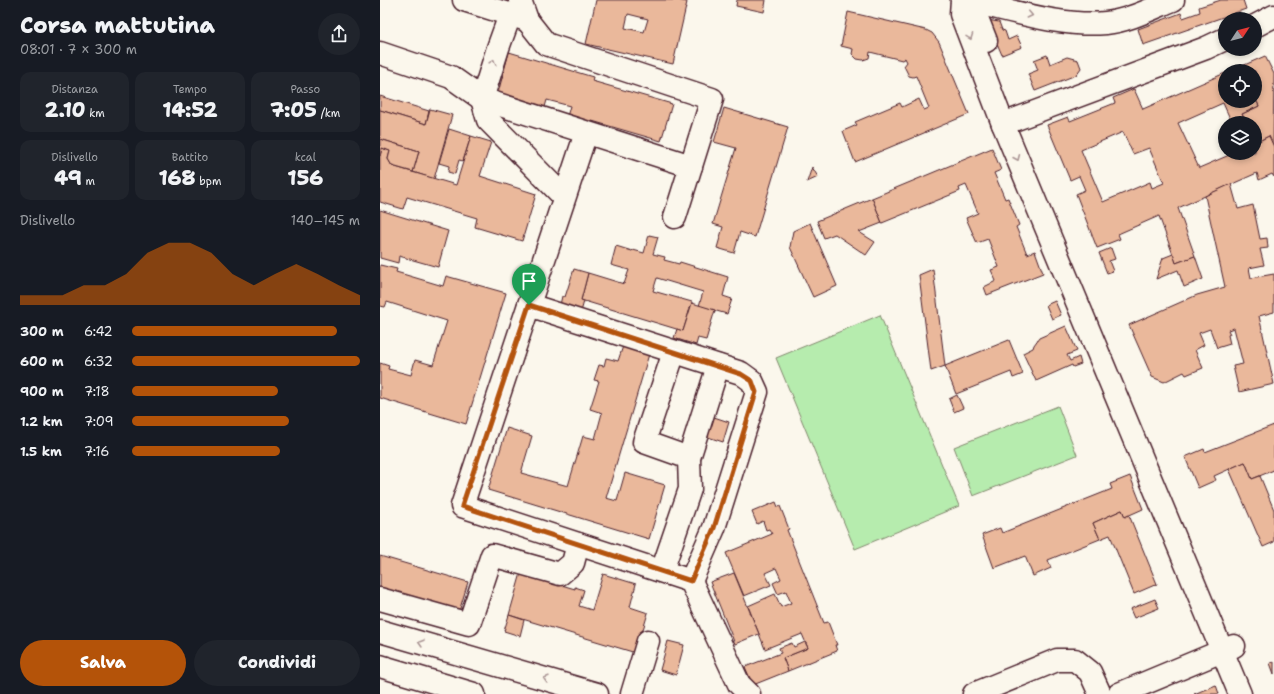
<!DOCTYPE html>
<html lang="it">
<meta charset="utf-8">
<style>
:root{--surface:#171b24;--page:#20242c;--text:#f1f3f6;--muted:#9ea1a6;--accent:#b45309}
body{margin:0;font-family:"Shantell Sans",sans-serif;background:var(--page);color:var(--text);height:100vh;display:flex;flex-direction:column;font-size:15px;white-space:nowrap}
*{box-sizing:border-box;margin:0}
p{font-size:13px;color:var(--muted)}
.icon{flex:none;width:22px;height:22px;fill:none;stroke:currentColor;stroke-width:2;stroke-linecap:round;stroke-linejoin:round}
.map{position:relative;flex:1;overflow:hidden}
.drawer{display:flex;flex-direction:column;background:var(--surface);width:380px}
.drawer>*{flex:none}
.needle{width:26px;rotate:54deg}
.buttons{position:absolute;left:838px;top:12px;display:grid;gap:8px}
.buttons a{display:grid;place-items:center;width:44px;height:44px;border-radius:50%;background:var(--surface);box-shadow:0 2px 6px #0003;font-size:20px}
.pin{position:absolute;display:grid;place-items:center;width:34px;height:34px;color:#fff;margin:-41px -17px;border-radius:50% 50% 50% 0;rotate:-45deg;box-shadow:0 0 4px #0007}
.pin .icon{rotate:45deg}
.round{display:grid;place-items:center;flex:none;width:42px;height:42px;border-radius:21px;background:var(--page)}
.headline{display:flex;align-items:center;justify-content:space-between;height:68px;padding:0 20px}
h1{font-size:22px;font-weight:800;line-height:30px}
.figures{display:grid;grid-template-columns:repeat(3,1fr);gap:6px;height:68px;padding:4px 20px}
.figures div{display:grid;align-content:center;border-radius:10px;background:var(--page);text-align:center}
.figures b{font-size:20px;font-weight:800}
.figures small{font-size:11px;font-weight:400}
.figures p{font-size:11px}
.chart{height:112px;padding:8px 20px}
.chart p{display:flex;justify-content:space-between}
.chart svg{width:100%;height:72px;margin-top:4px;fill:var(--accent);opacity:.7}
.action{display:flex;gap:8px;margin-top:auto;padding:8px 20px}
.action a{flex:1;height:46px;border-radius:24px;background:var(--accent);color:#fff;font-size:16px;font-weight:800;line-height:46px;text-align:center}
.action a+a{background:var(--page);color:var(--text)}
ul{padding:0 20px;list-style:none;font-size:13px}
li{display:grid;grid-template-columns:64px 48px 1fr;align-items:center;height:30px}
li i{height:10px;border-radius:5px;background:var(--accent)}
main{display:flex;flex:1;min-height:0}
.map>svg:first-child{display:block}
.green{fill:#b6ecae;stroke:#80866c}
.building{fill:#eab89b;stroke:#4a1f2b;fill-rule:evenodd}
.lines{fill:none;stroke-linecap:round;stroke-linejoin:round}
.minor-casing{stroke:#4a1f2b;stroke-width:25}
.major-casing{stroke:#4a1f2b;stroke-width:25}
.minor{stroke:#fbf7ec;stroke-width:22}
.major{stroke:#fbf7ec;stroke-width:22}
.oneway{stroke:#ab9695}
.route-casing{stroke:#fff;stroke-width:8}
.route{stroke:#b45309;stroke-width:5}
</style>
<main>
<section class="drawer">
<div class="headline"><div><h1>Corsa mattutina</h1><p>08:01 · 7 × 300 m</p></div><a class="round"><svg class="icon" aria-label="share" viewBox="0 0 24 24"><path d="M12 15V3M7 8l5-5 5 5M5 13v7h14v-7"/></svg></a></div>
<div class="figures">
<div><p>Distanza</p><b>2.10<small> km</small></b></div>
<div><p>Tempo</p><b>14:52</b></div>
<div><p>Passo</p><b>7:05<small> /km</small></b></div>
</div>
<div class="figures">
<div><p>Dislivello</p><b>49<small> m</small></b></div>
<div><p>Battito</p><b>168<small> bpm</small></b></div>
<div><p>kcal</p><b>156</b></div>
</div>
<div class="chart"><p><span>Dislivello</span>140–145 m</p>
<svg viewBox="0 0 160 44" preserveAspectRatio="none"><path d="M0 44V38L10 38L20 38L30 32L40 32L50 25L60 12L70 6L80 6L90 12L100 25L110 32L120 25L130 19L140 25L150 32L160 38V44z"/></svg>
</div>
<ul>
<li><b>300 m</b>6:42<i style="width:90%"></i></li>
<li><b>600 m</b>6:32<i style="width:100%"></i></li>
<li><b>900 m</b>7:18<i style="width:64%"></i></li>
<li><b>1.2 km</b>7:09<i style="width:69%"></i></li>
<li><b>1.5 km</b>7:16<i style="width:65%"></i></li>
</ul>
<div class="action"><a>Salva</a><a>Condividi</a></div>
</section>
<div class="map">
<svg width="894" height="694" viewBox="0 0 894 694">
<rect width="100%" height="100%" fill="#fbf7ec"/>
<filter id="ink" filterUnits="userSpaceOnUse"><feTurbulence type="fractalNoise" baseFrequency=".025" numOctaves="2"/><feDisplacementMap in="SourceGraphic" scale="8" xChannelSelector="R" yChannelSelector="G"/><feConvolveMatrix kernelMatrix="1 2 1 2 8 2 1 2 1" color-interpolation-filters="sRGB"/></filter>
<g filter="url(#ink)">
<g class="green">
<path d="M500 315 579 506 475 549 396 358Z"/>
<path d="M678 406 697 455 593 496 574 447Z"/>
</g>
<g class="building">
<path d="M216 0H297L307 2 293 64 206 44ZM248 14 268 19 264 32 245 28Z"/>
<path d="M357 0H386L384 12 356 6Z"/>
<path d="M841 0H863L866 9 763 45 758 29 801 13 803 18 820 12 819 7Z"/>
<path d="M468 12 546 30 552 33 559 42 589 114 475 162 463 131 477 125 475 122 520 103 522 107 539 99 544 110 549 108 536 76 533 77 529 76 524 66 527 62 525 58 522 60 490 52 489 58 483 60 477 59 472 54 473 49 461 46Z"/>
<path d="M607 20 619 22 622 30 625 31 628 40 637 36 642 47 622 55Z"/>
<path d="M129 52 213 77 212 81 292 104 281 141 212 121 211 127 186 120 190 106 167 100 165 107 118 93Z"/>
<path d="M667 55 670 64 687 57 698 60 701 68 696 75 655 91 648 74 658 70 654 60Z"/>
<path d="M885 56 894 74 893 147 889 136 875 143V123H866L862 114 879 106 875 98V71H862L860 67Z"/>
<path d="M860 67 862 71H850Z"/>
<path d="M845 73V101H875V98L879 106 862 114 866 123H852L843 103 798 123 819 168 854 153H875V143L889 136 894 147V177L892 174 879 180 877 173 798 208 815 256 796 263 779 216 738 234 740 239 717 248 696 194 705 190 699 176 690 180 667 125 688 117 690 121 735 103 733 98 754 89 763 109ZM743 132 753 154 769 148 784 183 772 188 770 182 723 202 701 150Z"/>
<path d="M0 96 49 111 46 124 0 110Z"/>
<path d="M344 108 408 127 375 237 360 232 354 253 337 248 343 227 333 224 356 148 334 142Z"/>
<path d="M50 109 72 115 54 179 33 172 39 151 0 139V110L46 124Z"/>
<path d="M69 129 91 136 83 161 79 160 75 174 68 172 69 166 59 163Z"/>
<path d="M91 136 111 142 100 176 156 194 142 241 95 227 97 218 27 197 23 209 0 202V156L2 148 10 151 8 159 12 166 76 185Z"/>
<path d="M0 139 39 151 33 172 12 166 8 159 10 151 2 148 0 156Z"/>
<path d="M612 148 621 170 614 173 625 199 628 198 639 225 636 227 647 254 655 251 663 273 607 295 604 287 616 281 611 270 619 267 608 239 597 243 586 218 598 213 586 185 579 188 580 191 502 223 492 198Z"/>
<path d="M432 167 438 177 427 182Z"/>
<path d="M851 184 858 209 873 205 880 239 887 238 888 248 880 249 884 265 869 268 871 278 894 274V312L879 316 894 384 859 392 853 366 863 364 854 328 848 330 850 334 848 335 850 344 837 348 830 329 819 333 824 345 815 350 823 368 806 375 804 372 784 382 772 377 749 325 817 295 845 287 825 196Z"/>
<path d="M492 198 502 223 479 232 495 242 486 255 455 234 444 238 437 221Z"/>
<path d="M0 210 68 231 58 267 19 256 18 263 0 258Z"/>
<path d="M430 223 457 286 433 297 410 247 413 231Z"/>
<path d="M269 235 278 237 273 254 285 257 284 260 299 264 300 262 348 277 343 296 352 299 347 314 319 306 323 292 277 278 273 291 312 302 303 331 201 300 208 273 244 284 249 270 231 265 236 246 252 251 253 250 264 253Z"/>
<path d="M731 248 735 259 729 261 733 271 727 273 719 253Z"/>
<path d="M793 254 796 263 815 256 823 279 804 287 798 270 776 279 783 258Z"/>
<path d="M0 265 17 269 16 272 63 286 66 276 126 293 86 424 0 398V363L9 366 8 369 31 375 35 360 53 365 67 321 7 302 5 307 0 306Z"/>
<path d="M194 269 208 273 201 300 204 301 201 312 180 305 182 296 185 297Z"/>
<path d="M553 269 565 366 551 371 539 275Z"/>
<path d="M675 301 681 315 672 319 666 305Z"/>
<path d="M312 303 335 310 326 340 318 338 316 345 294 338 297 329 303 331Z"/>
<path d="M686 326 697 351 687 355 690 361 699 357 701 364 693 367 692 365 656 381 643 353 653 348 654 345 659 338Z"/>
<path d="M629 340 643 374 633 378 631 372 576 394 565 366Z"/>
<path d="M243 346 269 354 226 498 237 501 245 473 285 485 269 539 108 490 127 428 152 436 141 473 188 486 203 436 215 439 222 413 210 409 219 381 214 380 219 365 224 366 226 358 238 361Z"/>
<path d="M577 395 583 408 574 412 569 399Z"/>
<path d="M331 416 349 422 343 442 325 436Z"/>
<path d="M894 425V470L872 479 865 462 834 476 836 480 818 488 805 457 824 449 825 452Z"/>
<path d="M865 462 872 479 880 476 894 510V542L883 547 849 469Z"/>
<path d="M750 476 763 509 745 517 742 510 713 523 720 539 668 560 671 568 653 576 645 556 614 568 602 535 620 528 622 533 732 489 730 484Z"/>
<path d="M396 502 398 507 400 506 409 529 407 530 444 623 448 622 457 645H455L457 651 408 671 403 658 428 648 422 634 385 649 368 606 395 594 401 607 411 603 406 591 398 594 393 583 401 579 396 568 385 573 391 585 364 596 346 553 392 534 389 529 386 530 383 521 377 524 372 512Z"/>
<path d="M742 510 745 517 749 515 777 584 754 594 730 535 720 539 713 523Z"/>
<path d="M0 556 88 582 78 615 0 592Z"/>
<path d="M141 573 195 589V587L204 590 199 606 212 610 223 574 256 584 250 607 268 613 256 653 129 615Z"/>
<path d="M354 573 379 634 355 644 330 582Z"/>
<path d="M775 599 779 608 754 618 750 609Z"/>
<path d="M129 615 144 620 140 636 124 631Z"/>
<path d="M288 641 304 645 296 675 280 670Z"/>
<path d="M425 642 428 648 403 658 408 671 373 685 365 667 401 653 399 648 412 643 414 647Z"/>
<path d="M894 662V674L890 663Z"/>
<path d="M836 685 839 694H814Z"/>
</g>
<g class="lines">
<defs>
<g id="minor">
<path d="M84 0 147 20 140 0"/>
<path d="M582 0 581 14 623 124 860 694"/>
<path d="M584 0C631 10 679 27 726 23 748 21 773 8 793 0"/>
<path d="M597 3V18L606 41"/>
<path d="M130 15 118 48 102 99 108 120 184 197"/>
<path d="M147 20 166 44 332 99 295 217"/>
<path d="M875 26 894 16"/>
<path d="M0 53 71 77 102 99 311 166"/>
<path d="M623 124 826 48 845 39"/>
<path d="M206 133 82 506 311 581 359 684 369 694"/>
<path d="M149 305 361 373 372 381 377 392 334 528 311 581"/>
<path d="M294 352 264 442 309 458"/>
<path d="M282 571 310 489 309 458 338 366"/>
<path d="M0 599 89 624 112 555 180 574 193 563 198 544"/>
<path d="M252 694 268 641"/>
<path d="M594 694 677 660H695L710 672 720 694"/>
<path d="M739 694 854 646"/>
</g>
<g id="major">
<path d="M0 631 217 694"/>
<path d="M0 666 94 694"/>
</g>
</defs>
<use href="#minor" class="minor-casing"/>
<use href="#major" class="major-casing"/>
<use href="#minor" class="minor"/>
<use href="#major" class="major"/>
</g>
<defs><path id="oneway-chevron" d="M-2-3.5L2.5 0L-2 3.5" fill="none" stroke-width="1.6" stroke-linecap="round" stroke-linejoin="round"/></defs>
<g class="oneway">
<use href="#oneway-chevron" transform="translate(650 15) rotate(13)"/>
<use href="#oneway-chevron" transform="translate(590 37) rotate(69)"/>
<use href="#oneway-chevron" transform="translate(113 62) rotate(-73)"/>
<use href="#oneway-chevron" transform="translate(637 158) rotate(67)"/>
<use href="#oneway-chevron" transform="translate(41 643) rotate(-164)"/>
<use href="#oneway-chevron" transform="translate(166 679) rotate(-164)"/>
</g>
</g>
<g class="lines" filter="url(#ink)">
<defs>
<path id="route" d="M149 305 361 374 372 381 376 392 334 528 311 581 82 506Z"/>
</defs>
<use href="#route" class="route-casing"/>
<use href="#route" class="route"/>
</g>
</svg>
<div class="buttons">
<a><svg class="needle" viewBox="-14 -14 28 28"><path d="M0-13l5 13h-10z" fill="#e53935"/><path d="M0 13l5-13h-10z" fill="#9ea1a6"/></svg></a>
<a><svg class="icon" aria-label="locate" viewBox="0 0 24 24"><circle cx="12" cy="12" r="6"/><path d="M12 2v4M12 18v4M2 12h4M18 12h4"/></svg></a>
<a><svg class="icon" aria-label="layers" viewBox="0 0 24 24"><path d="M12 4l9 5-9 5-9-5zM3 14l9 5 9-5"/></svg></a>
</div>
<div class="pin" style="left:149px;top:305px;background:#1e9e55"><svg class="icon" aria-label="arrive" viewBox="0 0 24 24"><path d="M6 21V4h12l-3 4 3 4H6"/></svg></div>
</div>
</main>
